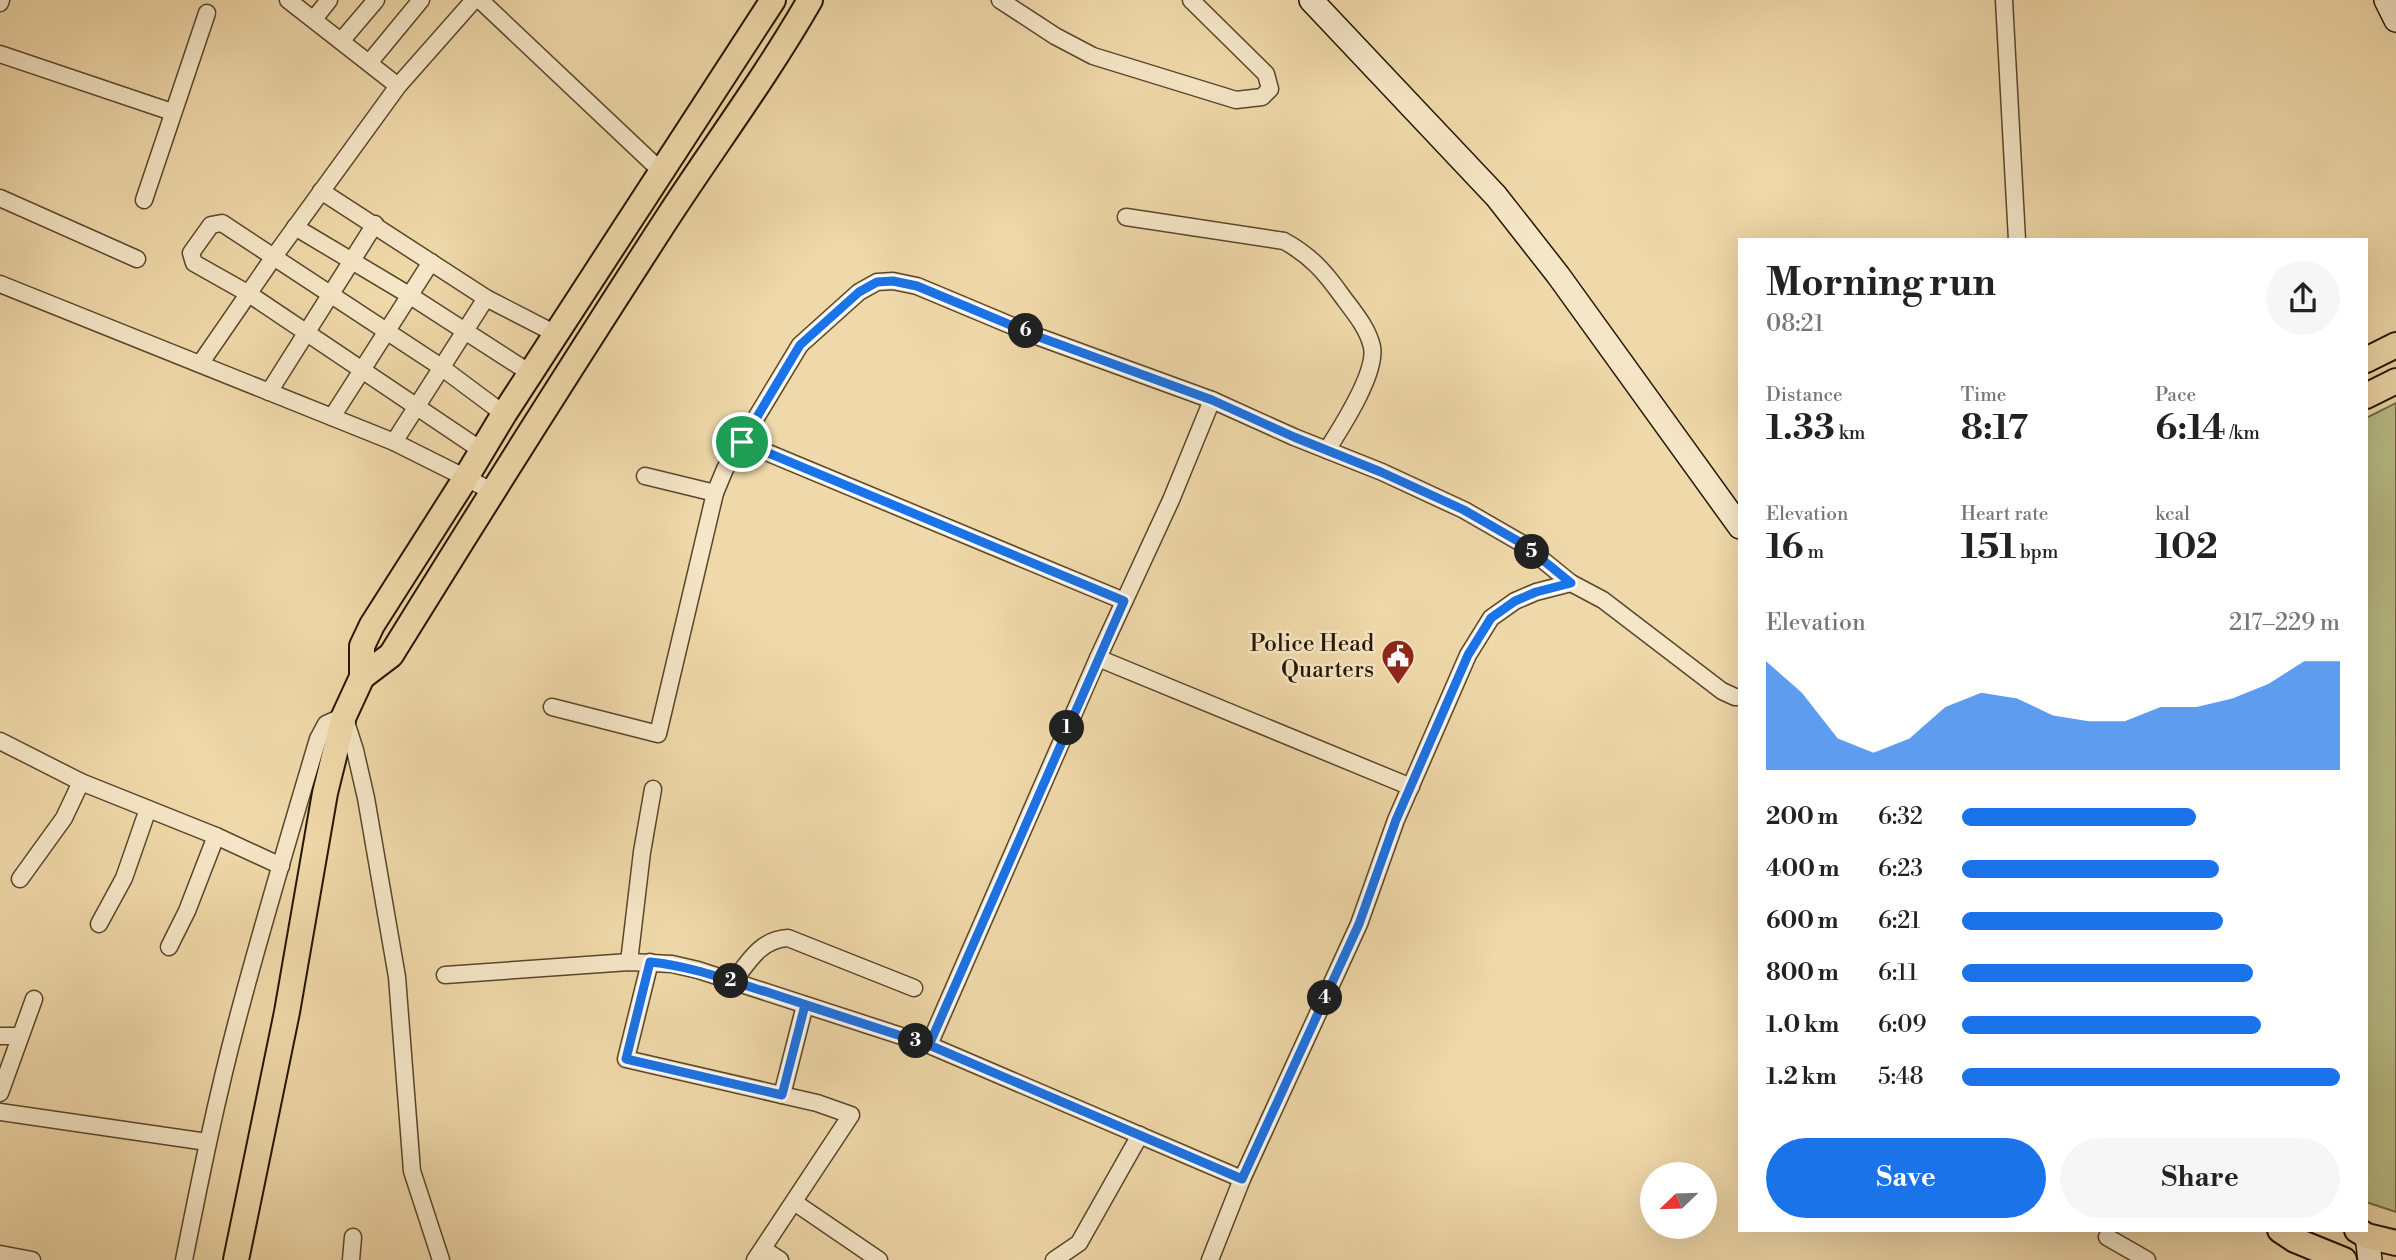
<!DOCTYPE html>
<meta charset="utf-8">
<style>
:root{--surface:#fff;--page:#f6f6f6;--text:#222;--muted:#767676;--accent:#1a73e8}
body{margin:0;font-family:"Libre Bodoni",serif;background:var(--page);color:var(--text);height:100vh;display:flex;flex-direction:column;font-size:26px;white-space:nowrap}
*{box-sizing:border-box;margin:0}
p{font-size:23px;color:var(--muted)}
.icon{flex:none;width:38px;height:38px;fill:none;stroke:currentColor;stroke-width:2;stroke-linecap:round;stroke-linejoin:round}
.map{position:relative;flex:1;overflow:hidden}
.side{position:absolute;left:1738px;top:238px;width:630px;height:994px;display:flex;flex-direction:column;background:var(--surface);border-radius:0px;box-shadow:0 7px 28px #0002}
.side>*{flex:none}
.needle{width:46px;rotate:247deg}
.buttons{position:absolute;left:1640px;top:1162px;display:grid;gap:14px}
.buttons a{display:grid;place-items:center;width:77px;height:77px;border-radius:50%;background:var(--surface);box-shadow:0 7px 28px #0002;font-size:35px}
.pin{position:absolute;display:grid;place-items:center;width:60px;height:60px;color:#fff;margin:-30px;border:4px solid #fff;border-radius:50%;box-shadow:0 2px 7px #0007}
.km{position:absolute;width:35px;height:35px;margin:-18px;border-radius:50%;background:#222;color:#fff;font-size:19px;line-height:35px;text-align:center}
.round{display:grid;place-items:center;flex:none;width:74px;height:74px;border-radius:37px;background:var(--page)}
.overview{display:flex;align-items:center;justify-content:space-between;height:119px;padding:0 28px}
h1{font-size:38px;font-weight:700;line-height:52px}
.metrics{display:grid;grid-template-columns:repeat(3,1fr);gap:10px;height:119px;padding:7px 28px}
.metrics div{display:grid;align-content:center}
.metrics b{font-size:35px;font-weight:700}
.metrics small{font-size:19px;font-weight:400}
.metrics p{font-size:19px}
.chart{height:196px;padding:14px 28px}
.chart p{display:flex;justify-content:space-between}
.chart svg{width:100%;height:126px;margin-top:7px;fill:var(--accent);opacity:.7}
.action{display:flex;gap:14px;margin-top:auto;padding:14px 28px}
.action a{flex:1;height:80px;border-radius:42px;background:var(--accent);color:#fff;font-size:28px;font-weight:700;line-height:80px;text-align:center}
.action a+a{background:var(--page);color:var(--text)}
ul{padding:0 28px;list-style:none;font-size:23px}
li{display:grid;grid-template-columns:112px 84px 1fr;align-items:center;height:52px}
li i{height:18px;border-radius:9px;background:var(--accent)}
.map>svg:first-child{display:block}
.green{fill:#babe87;stroke:#706a44;stroke-width:2}
.lines{fill:none;stroke-linecap:round;stroke-linejoin:round}
.street-casing{stroke:#59462b;stroke-width:19}
.secondary-casing{stroke:#271601;stroke-width:26}
.primary-casing{stroke:#271601;stroke-width:28}
.street{stroke:#f5e6c7;stroke-width:16}
.secondary{stroke:#f5e6c7;stroke-width:23}
.primary{stroke:#efd8a9;stroke-width:24}
.route-casing{stroke:#fff;stroke-width:14}
.route{stroke:#1a73e8;stroke-width:9}
.labels{text-anchor:middle;stroke-width:5;stroke-linejoin:round;paint-order:stroke}
.poi-label{font-size:23px;fill:#271601;stroke:#f5e6c7;text-anchor:end}
</style>
<div class="map">
<svg width="2396" height="1260" viewBox="0 0 2396 1260">
<rect width="100%" height="100%" fill="#efd8a9"/>
<filter id="stains"><feTurbulence type="fractalNoise" baseFrequency=".00286" numOctaves="4"/><feColorMatrix values="0 0 0 0 .2 0 0 0 0 .09 0 0 0 0 .02 0 0 0 .5 -.17"/></filter>
<radialGradient id="worn" r=".72"><stop offset=".6" stop-color="#630" stop-opacity="0"/><stop offset="1" stop-color="#630" stop-opacity=".3"/></radialGradient>
<path class="green" d="M2396 403V1212L2366 1202V418Z"/>
<g class="lines">
<defs>
<g id="street">
<path d="M288 0 398 86"/>
<path d="M480 0 662 172"/>
<path d="M1000 0 1055 36 1093 56 1236 100 1262 97 1270 89 1266 74 1191 0"/>
<path d="M2004 0 2017 240"/>
<path d="M0 3 1 0"/>
<path d="M314 19 329 0"/>
<path d="M342 40 376 0"/>
<path d="M0 54 172 112"/>
<path d="M369 63 421 0"/>
<path d="M321 191 486 298 556 334"/>
<path d="M0 198 137 259"/>
<path d="M144 200 207 13"/>
<path d="M1126 217 1284 241C1310 255 1325 272 1342 296 1353 311 1368 328 1372 347 1377 373 1341 428 1327 450"/>
<path d="M295 227 409 295 530 373"/>
<path d="M0 284 394 442 492 491"/>
<path d="M200 364 273 258 398 86 474 0"/>
<path d="M269 392 375 224"/>
<path d="M332 417 431 262"/>
<path d="M394 442 486 298"/>
<path d="M742 442 1124 601"/>
<path d="M481 450 249 294 194 263 191 253 211 225 222 223 441 367 504 414"/>
<path d="M645 476 715 493"/>
<path d="M1098 658 1411 787"/>
<path d="M552 707 658 734 715 493 725 469 800 345 859 292 877 282 893 281 917 286 1039 337 1212 400"/>
<path d="M0 741 81 782 216 836 281 866"/>
<path d="M20 879 64 818 81 782"/>
<path d="M99 924 124 878 148 809"/>
<path d="M169 947 187 911 216 836"/>
<path d="M629 962 642 852 653 789"/>
<path d="M650 962 626 1059 782 1095"/>
<path d="M445 975 629 962 672 964 698 970 929 1045 1098 658 1171 500 1212 400 1294 437 1382 472 1464 510 1523 544 1571 583"/>
<path d="M733 982C748 962 761 939 788 938L914 988"/>
<path d="M0 1036H20"/>
<path d="M929 1045 1242 1179"/>
<path d="M0 1093 34 999"/>
<path d="M0 1112 207 1142"/>
<path d="M794 1202 879 1260"/>
<path d="M2107 1237 2147 1260"/>
<path d="M763 1249 780 1260"/>
<path d="M0 1254 32 1260"/>
<path d="M184 1260C200 1180 216 1100 237 1021 262 926 290 833 318 739L326 724 344 716 355 750 366 798 397 977 412 1171 441 1260"/>
<path d="M351 1260 353 1237"/>
<path d="M755 1260 851 1115 817 1103 782 1095 805 1005"/>
<path d="M1054 1260 1079 1243 1140 1135"/>
<path d="M1210 1260 1242 1179 1359 924 1396 820 1468 655 1491 618 1515 601 1536 592 1571 583 1603 600 1722 691 1735 697H1740"/>
</g>
<g id="secondary">
<path d="M1311 0 1496 196 1558 275 1740 527"/>
<path d="M2386 0 2396 20"/>
<path d="M2367 1236 2370 1260"/>
</g>
<g id="primary">
<path d="M2366 360 2396 345"/>
<path d="M2366 396 2396 381"/>
<path d="M362 677 391 655C482 508 574 362 668 217 715 145 767 75 810 0"/>
<path d="M2280 1230 2295 1240 2344 1260"/>
<path d="M2357 1230 2367 1236 2396 1243"/>
<path d="M236 1260 287 1012 325 793 344 716 362 677V646L372 625 465 479 504 414 773 0"/>
</g>
</defs>
<use href="#street" class="street-casing"/>
<use href="#secondary" class="secondary-casing"/>
<use href="#primary" class="primary-casing"/>
<use href="#street" class="street"/>
<use href="#secondary" class="secondary"/>
<use href="#primary" class="primary"/>
</g>
<g class="lines">
<defs>
<path id="route" d="M742 442 1124 601 929 1045C876 1028 823 1010 770 993 730 981 692 966 650 962L626 1059 782 1095 805 1005 929 1045 1242 1179 1359 924 1396 820 1468 655 1491 618 1515 601 1536 592 1571 583 1523 544 1464 510 1381 472 1294 437 1212 400 1039 337 917 286 893 281 877 282 859 292 800 345 742 442"/>
</defs>
<use href="#route" class="route-casing"/>
<use href="#route" class="route"/>
</g>
<defs>
<symbol id="civic-pin" viewBox="-11 -11 22 30"><path d="M0 17L-7.5 6A9.5 9.5 0 1 1 7.5 6Z" fill="#8f2418" stroke="#f5e6c7"/><path d="M-.6-6.5H3V-4.5H.6V-3L4-1V1h2V6H-6V1h2V-1L-.6-3ZM-1.2 2.5V6h2.4V2.5Z" fill="#fff"/></symbol>
</defs>
<g fill-rule="evenodd">
<use href="#civic-pin" x="1379" y="637" width="38" height="52"/>
</g>
<g class="labels">
<g class="poi-label">
<text x="1374" y="651">Police Head<tspan x="1374" dy="26">Quarters</tspan></text>
</g>
</g>
<rect width="100%" height="100%" filter="url(#stains)"/>
<rect width="100%" height="100%" fill="url(#worn)"/>
</svg>
<div class="buttons">
<a><svg class="needle" viewBox="-14 -14 28 28"><path d="M0-13l5 13h-10z" fill="#e53935"/><path d="M0 13l5-13h-10z" fill="#767676"/></svg></a>
</div>
<div class="pin" style="left:742px;top:442px;background:#1e9e55"><svg class="icon" aria-label="arrive" viewBox="0 0 24 24"><path d="M6 21V4h12l-3 4 3 4H6"/></svg></div>
<b class="km" style="left:1067px;top:728px">1</b>
<b class="km" style="left:731px;top:981px">2</b>
<b class="km" style="left:916px;top:1041px">3</b>
<b class="km" style="left:1325px;top:998px">4</b>
<b class="km" style="left:1532px;top:552px">5</b>
<b class="km" style="left:1026px;top:331px">6</b>
<section class="side">
<div class="overview"><div><h1>Morning run</h1><p>08:21</p></div><a class="round"><svg class="icon" aria-label="share" viewBox="0 0 24 24"><path d="M12 15V3M7 8l5-5 5 5M5 13v7h14v-7"/></svg></a></div>
<div class="metrics">
<div><p>Distance</p><b>1.33<small> km</small></b></div>
<div><p>Time</p><b>8:17</b></div>
<div><p>Pace</p><b>6:14<small> /km</small></b></div>
</div>
<div class="metrics">
<div><p>Elevation</p><b>16<small> m</small></b></div>
<div><p>Heart rate</p><b>151<small> bpm</small></b></div>
<div><p>kcal</p><b>102</b></div>
</div>
<div class="chart"><p><span>Elevation</span>217–229 m</p>
<svg viewBox="0 0 160 44" preserveAspectRatio="none"><path d="M0 44V6L10 17L20 33L30 38L40 33L50 22L60 17L70 19L80 25L90 27L100 27L110 22L120 22L130 19L140 14L150 6L160 6V44z"/></svg>
</div>
<ul>
<li><b>200 m</b>6:32<i style="width:62%"></i></li>
<li><b>400 m</b>6:23<i style="width:68%"></i></li>
<li><b>600 m</b>6:21<i style="width:69%"></i></li>
<li><b>800 m</b>6:11<i style="width:77%"></i></li>
<li><b>1.0 km</b>6:09<i style="width:79%"></i></li>
<li><b>1.2 km</b>5:48<i style="width:100%"></i></li>
</ul>
<div class="action"><a>Save</a><a>Share</a></div>
</section>
</div>
